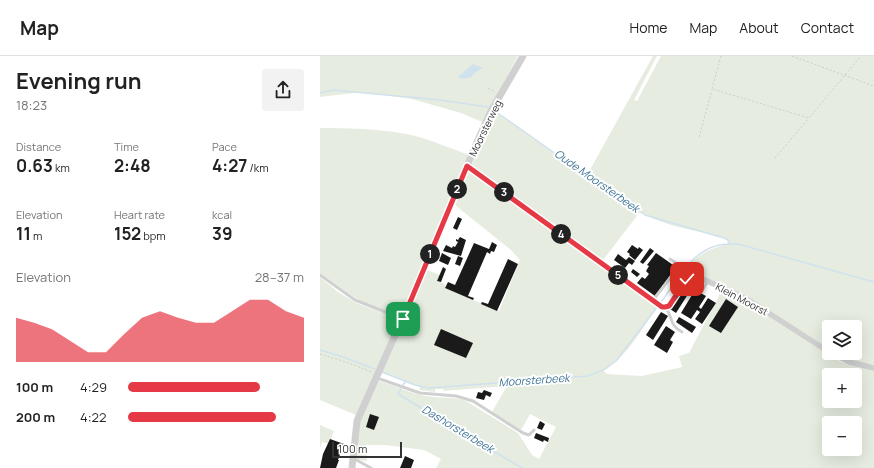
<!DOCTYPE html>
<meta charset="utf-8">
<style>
:root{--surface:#fff;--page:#f2f2f2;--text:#222;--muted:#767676;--line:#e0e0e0;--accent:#e63946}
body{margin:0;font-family:Manrope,sans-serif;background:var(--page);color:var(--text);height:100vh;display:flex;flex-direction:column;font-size:15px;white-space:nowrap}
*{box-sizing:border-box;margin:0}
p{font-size:13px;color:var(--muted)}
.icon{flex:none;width:22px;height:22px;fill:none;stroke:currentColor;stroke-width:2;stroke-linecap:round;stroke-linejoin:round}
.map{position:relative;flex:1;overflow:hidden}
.side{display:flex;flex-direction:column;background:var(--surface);width:320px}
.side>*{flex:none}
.tools{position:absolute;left:502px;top:264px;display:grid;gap:8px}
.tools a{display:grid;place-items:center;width:40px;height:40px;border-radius:4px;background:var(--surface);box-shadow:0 4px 16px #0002;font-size:20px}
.scale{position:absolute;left:12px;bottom:10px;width:70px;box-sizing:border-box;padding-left:4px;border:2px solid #333;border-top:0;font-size:11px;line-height:14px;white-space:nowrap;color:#333;-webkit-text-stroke:3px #fff;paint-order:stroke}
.pin{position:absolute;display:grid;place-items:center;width:34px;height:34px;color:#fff;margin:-17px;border-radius:8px;box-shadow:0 2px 6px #0006}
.km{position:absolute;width:20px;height:20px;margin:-10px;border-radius:50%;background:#222;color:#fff;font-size:11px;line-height:20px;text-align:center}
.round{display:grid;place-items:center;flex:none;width:42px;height:42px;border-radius:4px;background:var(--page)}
.head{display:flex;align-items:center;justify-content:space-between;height:68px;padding:0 16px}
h1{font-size:22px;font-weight:700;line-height:30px}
.stats{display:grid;grid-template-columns:repeat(3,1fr);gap:6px;height:68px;padding:4px 16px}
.stats div{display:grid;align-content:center}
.stats b{font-size:17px;font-weight:700}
.stats small{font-size:11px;font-weight:400}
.stats p{font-size:11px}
.chart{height:112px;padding:8px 16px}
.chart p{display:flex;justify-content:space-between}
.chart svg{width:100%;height:72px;margin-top:4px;fill:var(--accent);opacity:.7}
ul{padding:0 16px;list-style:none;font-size:13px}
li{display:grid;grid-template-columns:64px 48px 1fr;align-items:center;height:30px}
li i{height:10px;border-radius:5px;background:var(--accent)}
header{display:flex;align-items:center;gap:24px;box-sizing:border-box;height:56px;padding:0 20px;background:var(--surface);border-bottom:1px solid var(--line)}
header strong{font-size:19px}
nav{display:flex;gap:22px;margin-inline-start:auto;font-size:14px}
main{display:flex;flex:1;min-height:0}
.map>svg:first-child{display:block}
.green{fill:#e6ecdf;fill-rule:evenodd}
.water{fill:#cfe2ee}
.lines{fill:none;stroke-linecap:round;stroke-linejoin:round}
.stream{stroke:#cfe2ee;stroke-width:1.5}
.building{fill:#1a1a1a}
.path{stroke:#cdcdcd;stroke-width:1;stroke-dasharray:2 2;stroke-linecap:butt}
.service{stroke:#d0d0d0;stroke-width:3}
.minor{stroke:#d0d0d0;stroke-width:5.5}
.tertiary{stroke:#d0d0d0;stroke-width:7}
.route-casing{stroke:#fff;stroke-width:8}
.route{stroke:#e63946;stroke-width:5}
.labels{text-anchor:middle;stroke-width:4;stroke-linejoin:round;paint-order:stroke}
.street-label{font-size:10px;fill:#333;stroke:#fff}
.water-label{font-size:11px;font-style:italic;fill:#3f7597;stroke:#fff}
</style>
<header>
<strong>Map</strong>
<nav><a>Home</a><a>Map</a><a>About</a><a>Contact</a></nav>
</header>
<main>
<section class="side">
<div class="head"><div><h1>Evening run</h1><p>18:23</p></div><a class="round"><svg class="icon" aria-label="share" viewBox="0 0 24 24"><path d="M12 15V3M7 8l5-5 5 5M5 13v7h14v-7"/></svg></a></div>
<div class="stats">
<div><p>Distance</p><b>0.63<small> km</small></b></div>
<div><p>Time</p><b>2:48</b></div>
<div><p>Pace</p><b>4:27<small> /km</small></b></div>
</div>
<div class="stats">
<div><p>Elevation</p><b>11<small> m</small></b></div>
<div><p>Heart rate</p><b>152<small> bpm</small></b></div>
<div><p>kcal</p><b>39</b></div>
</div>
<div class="chart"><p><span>Elevation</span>28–37 m</p>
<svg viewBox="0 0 160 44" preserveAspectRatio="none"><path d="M0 44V17L10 20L20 24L30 31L40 38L50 38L60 27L70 17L80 13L90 17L100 20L110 20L120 13L130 6L140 6L150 13L160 17V44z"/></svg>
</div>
<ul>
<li><b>100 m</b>4:29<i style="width:75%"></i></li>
<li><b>200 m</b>4:22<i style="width:84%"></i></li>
</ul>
</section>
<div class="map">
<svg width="554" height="412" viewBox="0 0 554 412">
<rect width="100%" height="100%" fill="#fff"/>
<g class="green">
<path d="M0 0H198L162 66 141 57 92 43 42 36 0 41Z"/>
<path d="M333 0H337L314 44 317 45 341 0H554V310L527 304 513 297H535V271H509V295L392 225C381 220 373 215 361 217 373 202 388 192 408 188L407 184 405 182C377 174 345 171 320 156L283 204 151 111 174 55 198 71 265 120 271 112Z"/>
<path d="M0 72C30 72 70 73 99 81 116 86 132 93 149 99L80 260 47 248 34 241 0 217Z"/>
<path d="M149 116 338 249C322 273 308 299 284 315L287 318 322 320 362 311 359 300 369 297 402 234 435 250 513 302 521 306 554 313V412H116L121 403 104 394 66 389H46L47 405 39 404 36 401 40 363 58 325C74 329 89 337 106 340 119 343 133 340 146 345L198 377 212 399 219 403 236 371 210 358 201 374 172 356 187 330 123 335 124 333H115V336L99 334 100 331 62 317 107 214 120 219 117 225 125 228V232L179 255 200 204 191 194 135 149ZM509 319H535V345H509ZM509 367H535V393H509Z"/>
<path d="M0 221 18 236 36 247 79 263 36 359 0 344Z"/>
<path d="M0 369 14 375 9 388 2 386 0 392Z"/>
</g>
<path class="water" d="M153 8 163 12 153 18 152 21 141 23 138 21Z"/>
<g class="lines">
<g class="stream">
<path d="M0 37 13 34 120 44 168 51"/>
<path d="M175 55 277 127 325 159 404 182 408 184 410 188"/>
<path d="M341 246C357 225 371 195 399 189 405 188 412 188 418 188L554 226"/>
<path d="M0 294 23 301 55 313"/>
<path d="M62 316 95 329 109 332 268 320 283 314 296 305 338 250"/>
<path d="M83 329 86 325"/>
<path d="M81 333 78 338 202 412"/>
</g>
</g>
<g class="building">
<path d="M138 161 142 163 137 174 133 172Z"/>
<path d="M140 181 146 184 141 200 123 195 126 189 132 192 133 190 135 191 138 186 136 185V183L138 184Z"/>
<path d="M172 186 177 189 174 196 171 195 170 198 167 196 148 240 154 242 153 244 125 232 128 226 135 229 154 187 169 193Z"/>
<path d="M312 189 318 193 319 191 323 194 315 204 309 199 310 198 307 196Z"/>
<path d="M330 192 334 195 323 208 320 206Z"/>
<path d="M122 197 131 202 128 209 119 205Z"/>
<path d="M336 197 356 211 335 240 317 227 322 221 325 223 329 218 326 215 329 210 327 209Z"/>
<path d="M298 198 306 204 309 201 315 205 312 209 309 207 305 212 294 204Z"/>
<path d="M138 200 143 202 140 210 135 208Z"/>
<path d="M188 203 198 208 177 255 161 248 162 246 168 248Z"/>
<path d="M123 211 126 213 121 226 117 225Z"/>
<path d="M313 213 320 218 317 221 311 216Z"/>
<path d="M366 228 372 232 356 257 350 253Z"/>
<path d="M375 234 386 240 379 251 381 253 388 242 396 247 382 268 375 263 380 256 377 254 371 263 361 257Z"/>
<path d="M406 243 418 251 401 277 389 270Z"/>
<path d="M341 256 348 260 333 284 326 279Z"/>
<path d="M359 261 376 271 372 277 356 266Z"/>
<path d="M346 270 355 276 350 284 353 286 347 297 334 289Z"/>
<path d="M121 273 153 287 146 302 114 289Z"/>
<path d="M164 334 172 337 170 341 166 339 164 344 156 342 158 336 162 337Z"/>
<path d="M50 358 59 361 54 374 46 371Z"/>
<path d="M220 365 225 368 222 374 217 372Z"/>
<path d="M216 377 229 382 228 386 224 384 223 386 214 382Z"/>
<path d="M10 383 24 388 18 404H19L16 412H0L3 398Z"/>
<path d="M85 400 94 404 91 412H80Z"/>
</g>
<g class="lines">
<g class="path">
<path d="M401 0 392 33 489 62 541 0"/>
<path d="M472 0 554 30"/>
<path d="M168 32 175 36"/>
<path d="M379 81 392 34"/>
<path d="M455 102 488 63"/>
<path d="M0 298 26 306 52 316"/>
</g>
<g class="service">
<path d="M0 219 35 244 83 263"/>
<path d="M367 223 383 233 388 225"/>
<path d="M333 244 358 212 356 207 350 203"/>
<path d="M345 251C354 262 348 268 362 276"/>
<path d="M57 322 100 337 136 340 153 345 203 377 209 379 214 374"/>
<path d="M33 402 51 412"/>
</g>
<g class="minor">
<path d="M147 110 342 251H345L349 250 367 223 371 220H376L427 243 509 296"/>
<path d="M510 297 530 306 554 312"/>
</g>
<path class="tertiary" d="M32 412 37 365 95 234 158 84 171 55 203 0"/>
</g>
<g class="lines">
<defs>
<path id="route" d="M83 263 147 110 342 251H345L349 250 367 223"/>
</defs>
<use href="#route" class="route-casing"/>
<use href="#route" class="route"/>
</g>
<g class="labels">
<g class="street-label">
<text transform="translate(165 72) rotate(-64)" y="4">Moorsterweg</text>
<text transform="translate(422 243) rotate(28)" y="4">Klein Moorst</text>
</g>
<g class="water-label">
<text transform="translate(277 125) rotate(35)" y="4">Oude Moorsterbeek</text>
<text transform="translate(214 324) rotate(-4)" y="4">Moorsterbeek</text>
<text transform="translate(138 373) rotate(31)" y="4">Dashorsterbeek</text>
</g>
</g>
</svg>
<div class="tools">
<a><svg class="icon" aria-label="layers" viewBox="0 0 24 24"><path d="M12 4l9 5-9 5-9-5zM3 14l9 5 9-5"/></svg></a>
<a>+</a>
<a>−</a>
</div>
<div class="scale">100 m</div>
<div class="pin" style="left:83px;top:263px;background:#1e9e55"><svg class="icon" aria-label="arrive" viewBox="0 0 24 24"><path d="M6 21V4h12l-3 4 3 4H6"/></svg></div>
<div class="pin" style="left:367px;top:223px;background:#d93025"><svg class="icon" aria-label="check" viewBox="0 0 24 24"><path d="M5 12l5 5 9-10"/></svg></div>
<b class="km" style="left:110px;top:198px">1</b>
<b class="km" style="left:137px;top:133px">2</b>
<b class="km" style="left:184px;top:136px">3</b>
<b class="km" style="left:241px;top:178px">4</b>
<b class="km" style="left:298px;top:219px">5</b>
</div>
</main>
